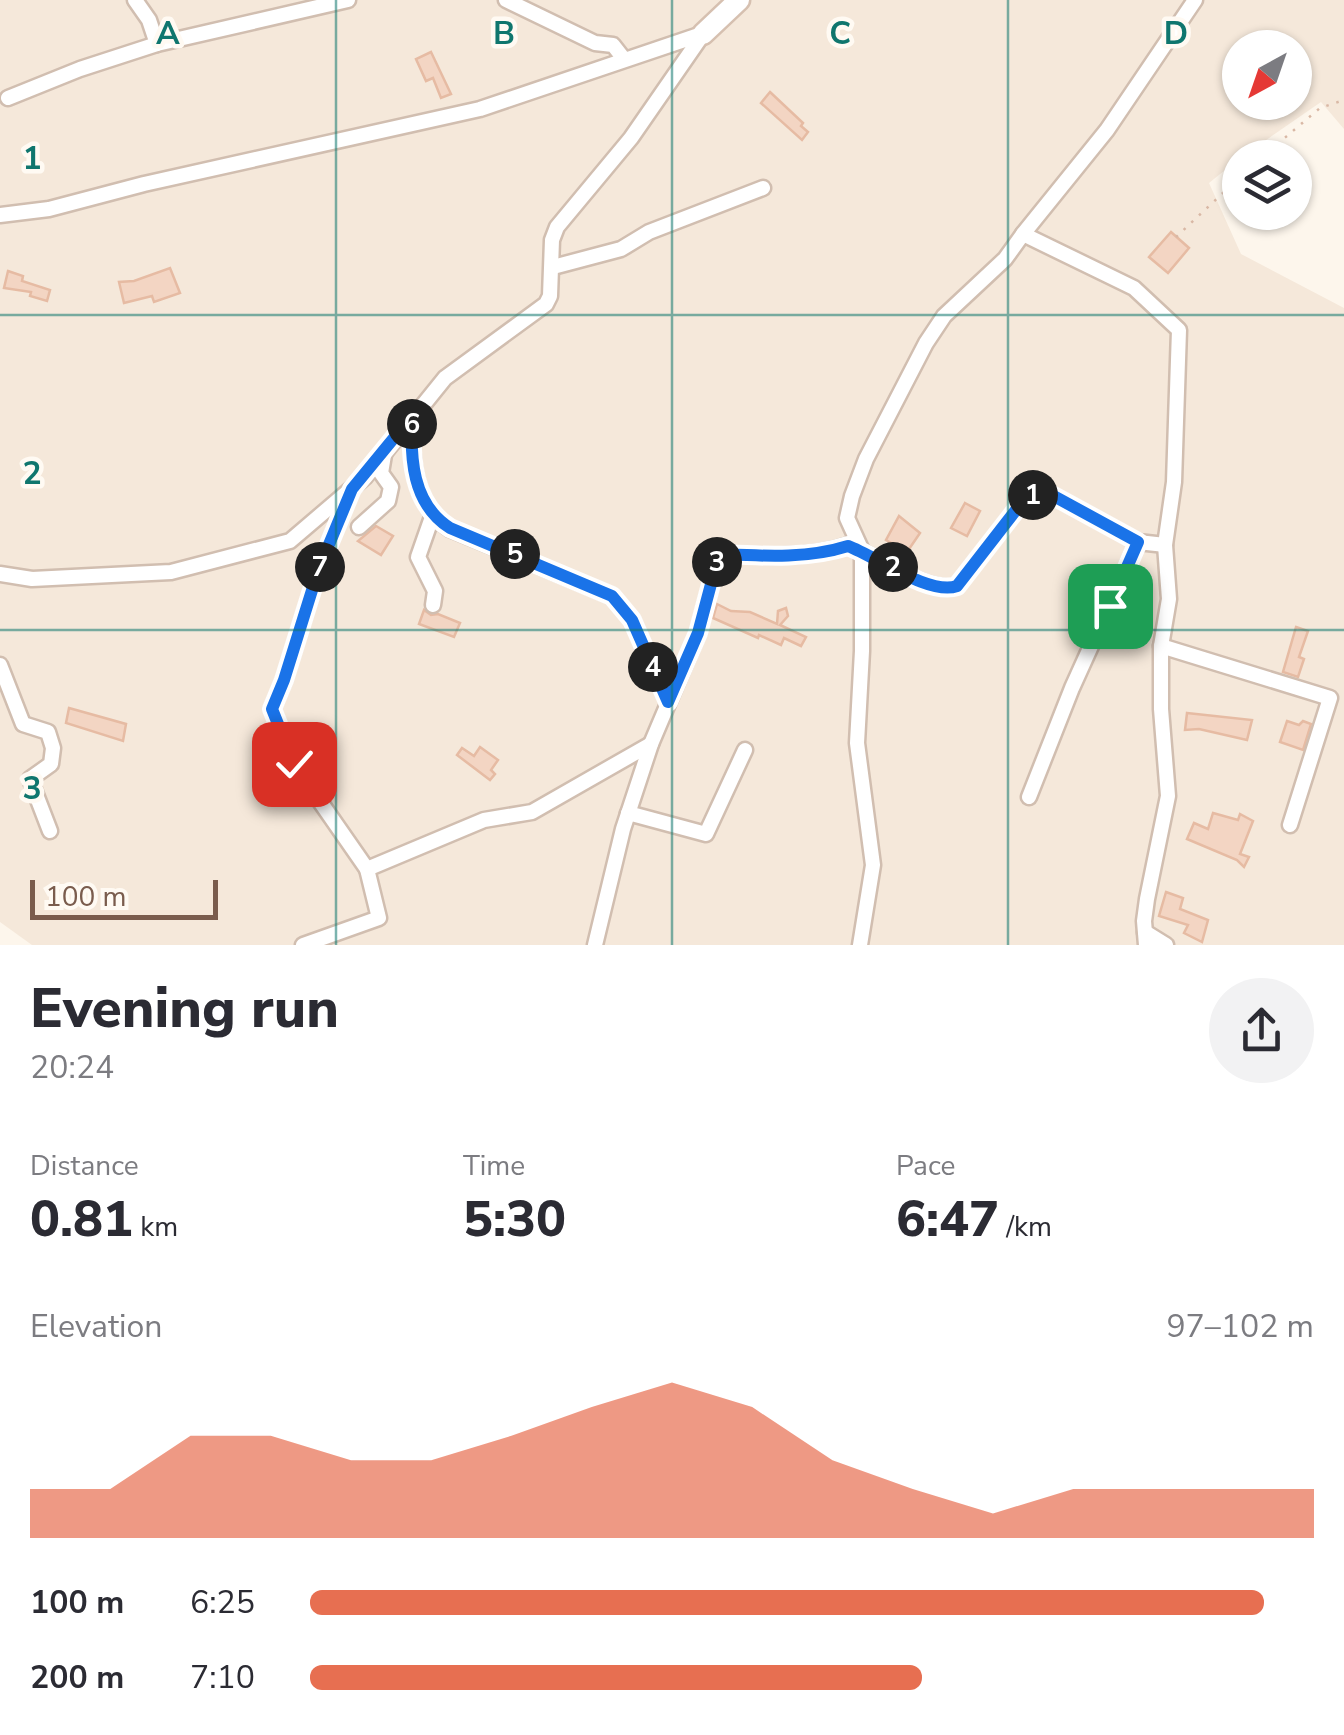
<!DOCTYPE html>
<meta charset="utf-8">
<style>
:root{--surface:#fff;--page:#f2f2f3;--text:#2b2b33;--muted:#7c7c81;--accent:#e76f51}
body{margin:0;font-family:"Nunito Sans",sans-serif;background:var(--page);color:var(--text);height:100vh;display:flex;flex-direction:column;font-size:38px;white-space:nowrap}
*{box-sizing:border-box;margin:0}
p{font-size:32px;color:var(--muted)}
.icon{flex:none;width:55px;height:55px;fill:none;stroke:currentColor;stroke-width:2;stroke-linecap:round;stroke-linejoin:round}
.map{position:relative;height:945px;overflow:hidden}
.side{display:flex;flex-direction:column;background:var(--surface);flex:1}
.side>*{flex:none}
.needle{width:65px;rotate:220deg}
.controls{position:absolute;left:1222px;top:30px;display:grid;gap:20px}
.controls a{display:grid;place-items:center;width:90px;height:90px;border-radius:50%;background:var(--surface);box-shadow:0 2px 8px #0004;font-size:50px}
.scale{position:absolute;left:30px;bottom:25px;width:188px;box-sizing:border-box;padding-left:10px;border:5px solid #7a5c4d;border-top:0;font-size:28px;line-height:35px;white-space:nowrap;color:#7a5c4d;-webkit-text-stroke:8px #fffaf3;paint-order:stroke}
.pin{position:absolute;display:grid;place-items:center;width:85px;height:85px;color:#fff;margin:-42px;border-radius:20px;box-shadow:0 5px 15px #0006}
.km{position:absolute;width:50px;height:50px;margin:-25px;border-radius:50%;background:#222;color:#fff;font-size:28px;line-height:50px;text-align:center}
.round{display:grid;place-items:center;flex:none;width:105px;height:105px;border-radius:52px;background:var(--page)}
.head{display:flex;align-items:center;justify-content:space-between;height:170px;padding:0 30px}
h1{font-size:55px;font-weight:800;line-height:75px}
.figures{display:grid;grid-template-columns:repeat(3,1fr);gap:15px;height:170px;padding:10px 30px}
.figures div{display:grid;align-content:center}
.figures b{font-size:50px;font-weight:800}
.figures small{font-size:28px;font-weight:400}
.figures p{font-size:28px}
.chart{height:280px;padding:20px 30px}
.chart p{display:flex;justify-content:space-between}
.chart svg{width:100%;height:180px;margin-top:10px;fill:var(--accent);opacity:.7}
ul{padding:0 30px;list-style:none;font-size:32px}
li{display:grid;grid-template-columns:160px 120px 1fr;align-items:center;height:75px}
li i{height:25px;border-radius:12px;background:var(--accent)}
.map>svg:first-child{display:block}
.residential{fill:#f5e8da;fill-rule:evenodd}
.building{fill:#f3d5c3;stroke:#e6bba3;stroke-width:2.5}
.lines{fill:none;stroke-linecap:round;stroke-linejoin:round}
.street-casing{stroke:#d1beb0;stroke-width:19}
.secondary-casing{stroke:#d6c0b0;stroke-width:25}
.path{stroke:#d9b8a5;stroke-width:2.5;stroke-dasharray:2.5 8;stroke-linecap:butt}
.street{stroke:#fff;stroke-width:14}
.secondary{stroke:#fff;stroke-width:20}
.route-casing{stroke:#fff;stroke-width:20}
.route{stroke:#1a73e8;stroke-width:12}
.grid{fill:none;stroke:#0f766e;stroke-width:2.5;stroke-opacity:0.55}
.grid-label{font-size:32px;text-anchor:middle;font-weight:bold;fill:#0f766e;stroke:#fffaf3;stroke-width:9;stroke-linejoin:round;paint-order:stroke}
</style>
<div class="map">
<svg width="1344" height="945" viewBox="0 0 1344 945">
<rect width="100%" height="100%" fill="#fdf6ec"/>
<path class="residential" d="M0 0H1344V129L1321 102 1240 158 1209 183 1241 254 1344 308V945H32L0 922ZM1240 48H1295V102H1240Z"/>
<g class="building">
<path d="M431 52 451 94 441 98 433 78 426 81 416 59Z"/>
<path d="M770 92 803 123 801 126 808 132 802 140 761 103Z"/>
<path d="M1171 232 1189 248 1168 273 1149 257Z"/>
<path d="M170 268 180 293 154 302 152 296 124 303 119 282 134 281Z"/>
<path d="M8 271 23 276 22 281 50 290 47 301 30 296 31 292 4 288Z"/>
<path d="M965 503 980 511 967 536 951 528Z"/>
<path d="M899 516 920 533 907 552 886 540Z"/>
<path d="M376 526 393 536 381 555 358 541Z"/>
<path d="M1087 579 1103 586 1089 620 1076 615Z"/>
<path d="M717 604 731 611 750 612 777 624 778 611 786 608 788 616 780 625 806 637 801 646 784 638 781 645 759 635 758 638 713 618Z"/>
<path d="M424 610 431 615 438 614 460 623 454 637 419 624Z"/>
<path d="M1296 627 1308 631 1299 657 1304 659 1298 677 1283 672Z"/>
<path d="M69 708 126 724 123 741 66 723Z"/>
<path d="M1187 713 1252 720 1247 740 1199 729 1185 730Z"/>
<path d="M1287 721 1299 725 1303 721 1311 724 1303 750 1280 742Z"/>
<path d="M480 747 498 760 491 770 495 774 490 780 457 755 462 748 474 756Z"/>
<path d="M1213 813 1238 820 1240 814 1253 821 1240 854 1249 857 1244 867 1237 860 1187 839 1194 823 1208 829Z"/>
<path d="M1166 892 1183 898 1180 909 1208 920 1202 942 1184 933 1188 925 1159 916Z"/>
</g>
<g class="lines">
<defs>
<g id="street">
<path d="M135 0 149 20 157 44"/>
<path d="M506 0 595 43 613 45 624 59"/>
<path d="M8 98 80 69 157 44 348 0"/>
<path d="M0 215 49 209 144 184 480 109 702 34"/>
<path d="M553 267 621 249 649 232 763 188"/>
<path d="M413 416C410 458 412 504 450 529L612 596 632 620 668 702"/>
<path d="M351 491 318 571 284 680 272 709 294 764 367 869"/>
<path d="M432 517 418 557 435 591 433 605"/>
<path d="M359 527 388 501 391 487 381 473 384 455"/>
<path d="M0 574 32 579 171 572 290 541 365 477 445 378 546 304 550 296 552 240 557 227 631 138 703 34"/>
<path d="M1161 646 1330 698 1290 825"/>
<path d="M0 665 23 724 48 732 53 748 51 764 30 779 50 831"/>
<path d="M1029 797 1072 688 1138 542"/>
<path d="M628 813 706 834 745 750"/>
<path d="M1145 932 1166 945"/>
<path d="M303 945 379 918 367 869 484 820 532 812 651 744"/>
<path d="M595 945 623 829 651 744 698 633 719 554C763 556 807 559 849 545 875 557 930 595 957 586L1016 510 1035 493 1050 494 1138 542 1165 545"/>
<path d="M860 945 873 865 857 743 862 651V551L847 518 852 496 866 459 926 343 944 316 1005 259 1023 234"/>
<path d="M1146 945 1144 921 1147 899 1168 796 1161 709V646L1169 599 1165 545 1174 482 1179 330 1134 288 1023 234 1107 130 1195 0"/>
</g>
<path id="secondary" d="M703 34 739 0"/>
</defs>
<use href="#street" class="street-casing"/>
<use href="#secondary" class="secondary-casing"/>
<g class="path">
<path d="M1261 158 1320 108 1344 100"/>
<path d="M1176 237 1240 177"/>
</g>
<use href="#street" class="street"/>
<use href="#secondary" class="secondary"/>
</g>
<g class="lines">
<defs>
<path id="route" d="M294 764 272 709 284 680 318 571 352 489 412 416C410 458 412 504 450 528L612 596 632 620 668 702 698 633 719 554C763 556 807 559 848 546 875 556 930 596 957 586L1016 510 1035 493 1050 494 1138 542 1110 606"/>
</defs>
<use href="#route" class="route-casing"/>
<use href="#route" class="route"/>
</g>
<path class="grid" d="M336 0V945M672 0V945M1008 0V945M0 315H1344M0 630H1344"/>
<g class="grid-label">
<text x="168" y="44">A</text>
<text x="504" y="44">B</text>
<text x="840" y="44">C</text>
<text x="1176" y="44">D</text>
<text x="32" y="169">1</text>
<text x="32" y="484">2</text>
<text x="32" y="799">3</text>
</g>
</svg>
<div class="controls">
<a><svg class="needle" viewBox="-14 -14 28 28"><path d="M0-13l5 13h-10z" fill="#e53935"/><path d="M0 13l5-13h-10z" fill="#7c7c81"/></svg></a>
<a><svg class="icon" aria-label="layers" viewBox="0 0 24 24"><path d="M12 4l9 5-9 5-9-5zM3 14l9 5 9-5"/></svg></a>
</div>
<div class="scale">100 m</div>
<div class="pin" style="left:1110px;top:606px;background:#1e9e55"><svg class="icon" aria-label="arrive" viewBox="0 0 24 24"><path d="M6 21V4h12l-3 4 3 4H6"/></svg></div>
<div class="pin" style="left:294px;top:764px;background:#d93025"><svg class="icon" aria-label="check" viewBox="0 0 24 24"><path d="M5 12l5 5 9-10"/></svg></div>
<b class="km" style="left:1033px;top:495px">1</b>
<b class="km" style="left:893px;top:567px">2</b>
<b class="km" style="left:717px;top:562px">3</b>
<b class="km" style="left:653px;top:667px">4</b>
<b class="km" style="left:515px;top:554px">5</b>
<b class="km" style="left:412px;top:424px">6</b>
<b class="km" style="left:320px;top:567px">7</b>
</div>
<section class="side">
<div class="head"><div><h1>Evening run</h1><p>20:24</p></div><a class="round"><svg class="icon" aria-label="share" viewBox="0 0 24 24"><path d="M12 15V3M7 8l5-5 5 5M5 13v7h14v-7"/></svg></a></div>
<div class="figures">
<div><p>Distance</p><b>0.81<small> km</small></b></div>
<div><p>Time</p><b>5:30</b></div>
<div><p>Pace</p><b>6:47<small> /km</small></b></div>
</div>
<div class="chart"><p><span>Elevation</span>97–102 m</p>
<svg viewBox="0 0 160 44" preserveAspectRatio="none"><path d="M0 44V32L10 32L20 19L30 19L40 25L50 25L60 19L70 12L80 6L90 12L100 25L110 32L120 38L130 32L140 32L150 32L160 32V44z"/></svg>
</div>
<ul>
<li><b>100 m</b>6:25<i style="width:95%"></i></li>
<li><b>200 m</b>7:10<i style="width:61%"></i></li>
</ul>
</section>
